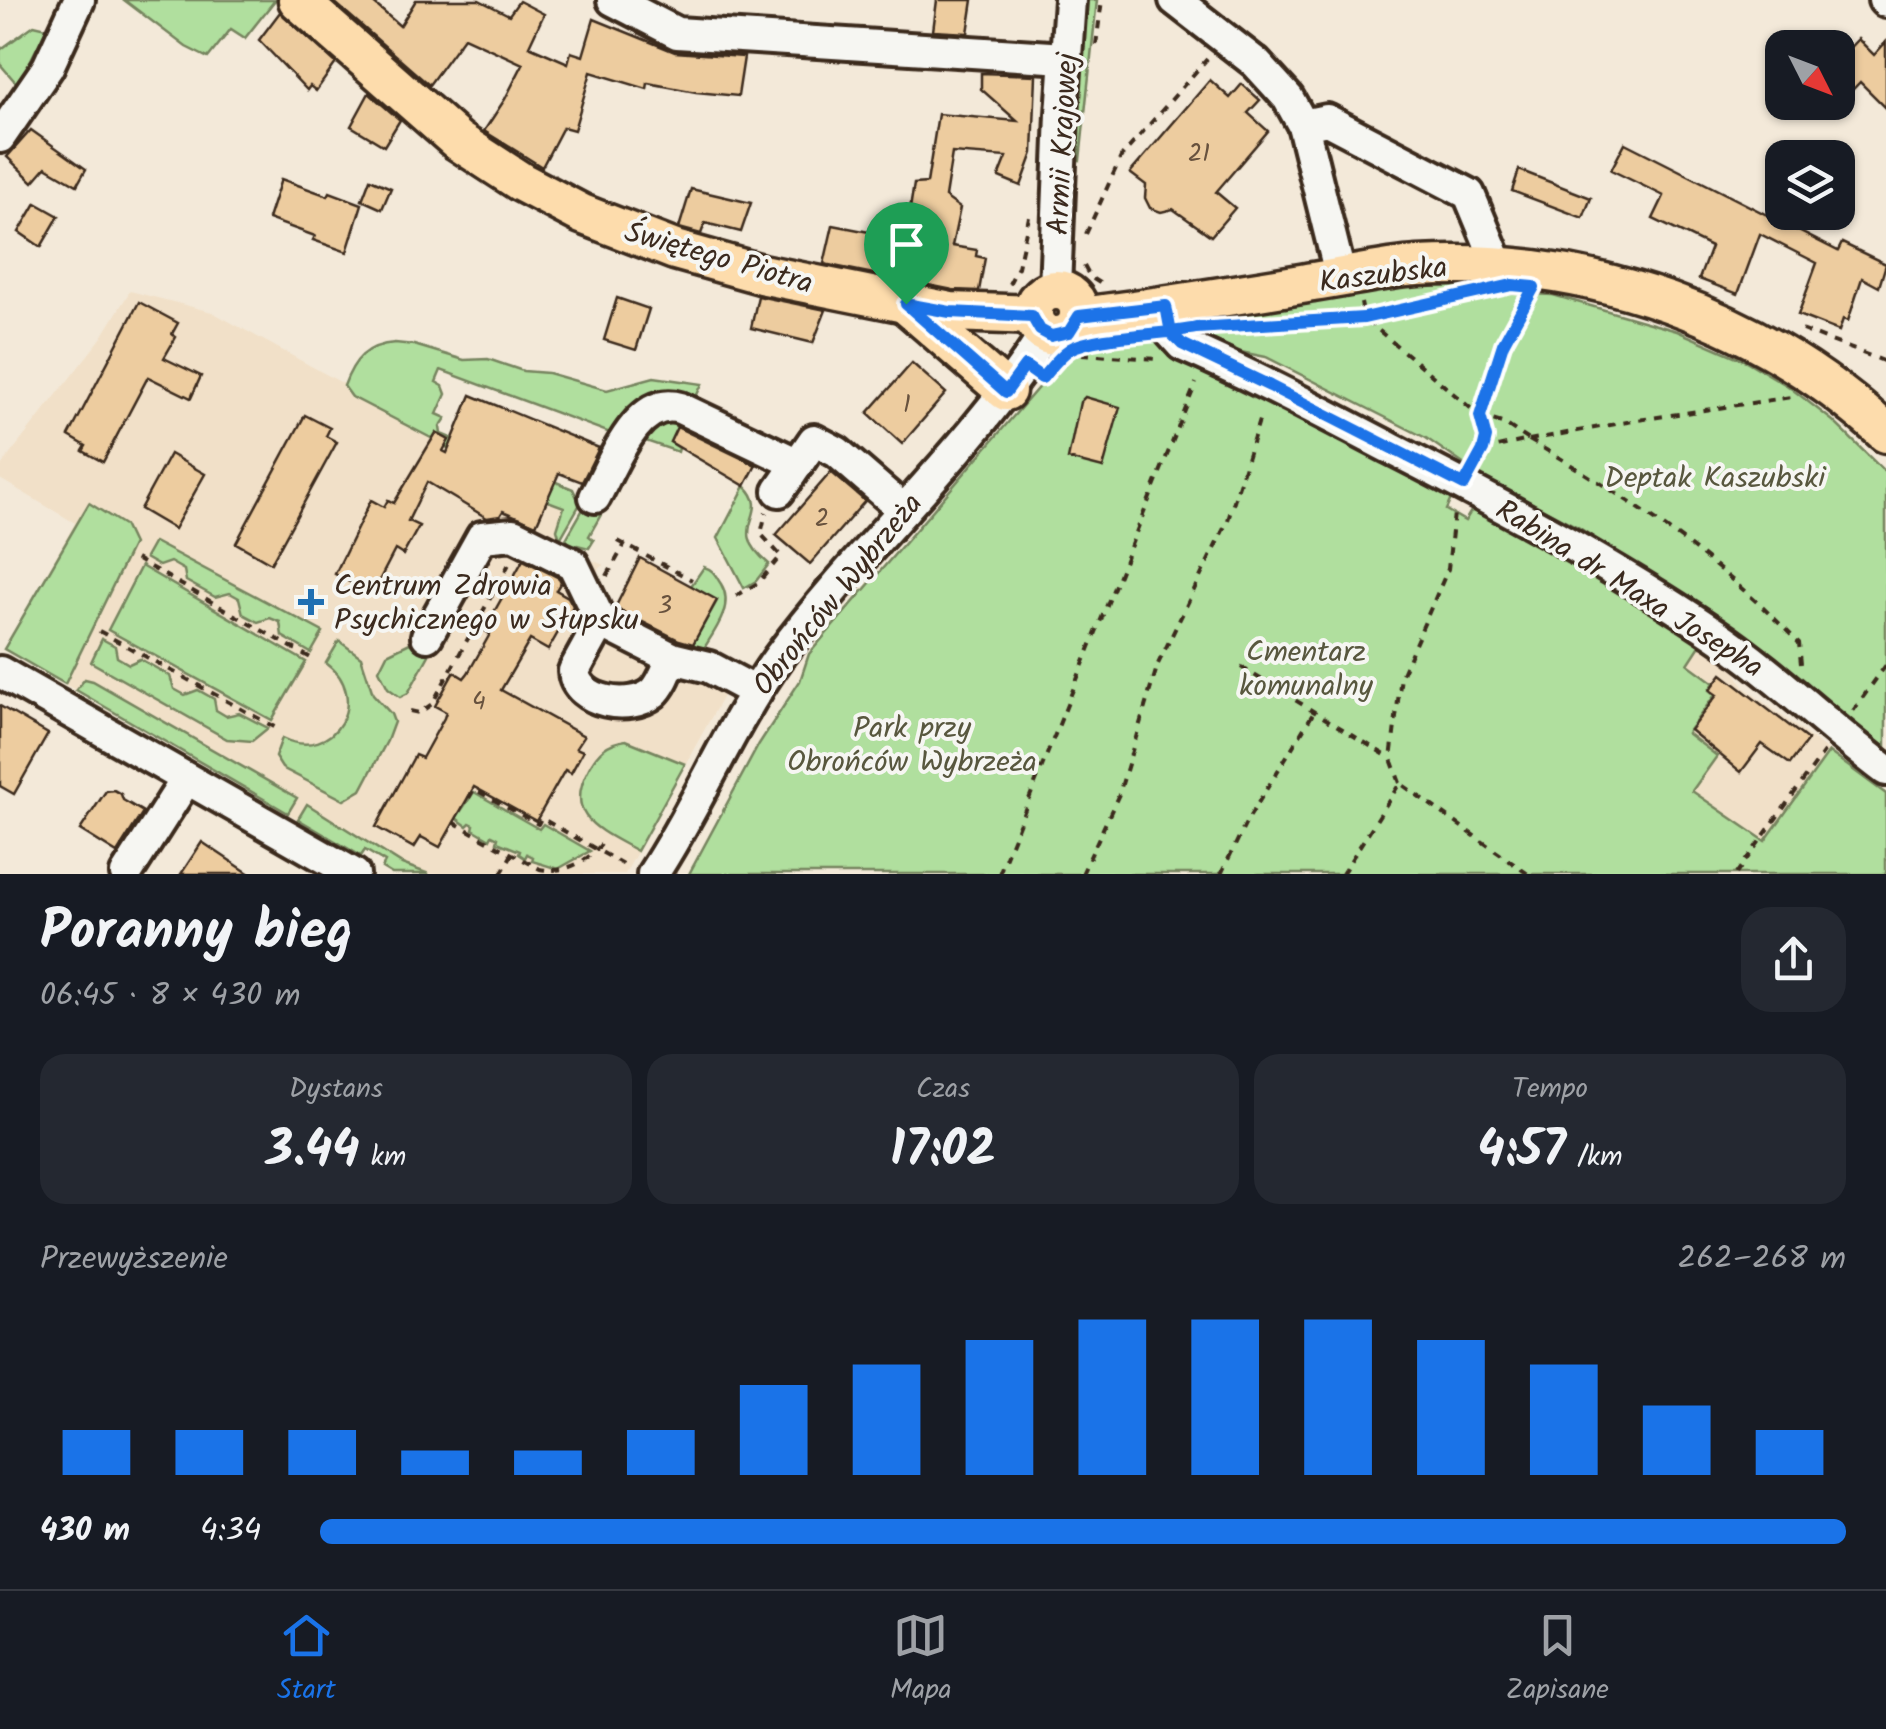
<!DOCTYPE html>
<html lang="pl">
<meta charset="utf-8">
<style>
:root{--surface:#171b24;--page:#242831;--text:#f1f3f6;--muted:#9ea1a6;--line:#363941;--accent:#1a73e8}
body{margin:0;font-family:Kalam,sans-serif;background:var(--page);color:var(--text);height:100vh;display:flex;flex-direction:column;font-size:38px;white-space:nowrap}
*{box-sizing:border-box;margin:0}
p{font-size:32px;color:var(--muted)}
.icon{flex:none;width:55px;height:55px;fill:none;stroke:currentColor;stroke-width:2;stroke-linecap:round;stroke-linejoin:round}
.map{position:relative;height:874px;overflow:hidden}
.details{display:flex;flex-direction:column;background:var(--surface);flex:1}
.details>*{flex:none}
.needle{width:65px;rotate:132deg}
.buttons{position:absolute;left:1765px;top:30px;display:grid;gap:20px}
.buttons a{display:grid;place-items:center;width:90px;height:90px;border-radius:20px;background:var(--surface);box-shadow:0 2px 8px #0004;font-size:50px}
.pin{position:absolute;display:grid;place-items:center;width:85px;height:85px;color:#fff;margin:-102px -42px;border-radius:50% 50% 50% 0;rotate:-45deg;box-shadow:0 0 10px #0007}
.pin .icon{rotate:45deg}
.round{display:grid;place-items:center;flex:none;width:105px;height:105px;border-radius:30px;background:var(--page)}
.summary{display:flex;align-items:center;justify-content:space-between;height:170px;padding:0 40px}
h1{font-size:55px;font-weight:700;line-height:75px}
.metrics{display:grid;grid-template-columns:repeat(3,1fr);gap:15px;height:170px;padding:10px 40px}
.metrics div{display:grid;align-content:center;border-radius:25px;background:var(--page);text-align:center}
.metrics b{font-size:50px;font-weight:700}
.metrics small{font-size:28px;font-weight:400}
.metrics p{font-size:28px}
.chart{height:280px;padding:20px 40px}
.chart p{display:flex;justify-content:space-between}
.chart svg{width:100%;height:180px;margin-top:10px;stroke:var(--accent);stroke-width:6}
ul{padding:0 40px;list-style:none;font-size:32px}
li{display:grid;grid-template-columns:160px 120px 1fr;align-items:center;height:75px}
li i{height:25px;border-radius:12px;background:var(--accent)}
.tab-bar{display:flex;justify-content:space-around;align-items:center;height:140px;border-top:2px solid var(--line);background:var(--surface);font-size:28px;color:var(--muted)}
.tab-bar a{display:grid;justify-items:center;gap:5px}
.tab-bar .active{color:var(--accent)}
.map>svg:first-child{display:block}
.built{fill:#f1e0c8}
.green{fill:#b0df9e;stroke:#76845e;stroke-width:2.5}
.building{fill:#edcc9f;stroke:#3b2a1e;stroke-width:2.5}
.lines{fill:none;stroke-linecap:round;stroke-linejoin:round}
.minor-casing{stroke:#3b2a1e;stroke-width:38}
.major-casing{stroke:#3b2a1e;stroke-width:45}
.path{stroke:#3b2a1e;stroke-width:4;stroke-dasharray:8 8;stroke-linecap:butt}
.minor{stroke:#f6f6f2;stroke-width:30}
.major{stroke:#fddcac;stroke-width:38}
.route-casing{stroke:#fff;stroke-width:20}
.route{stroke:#1a73e8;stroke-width:12}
.poi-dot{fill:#1f6fb2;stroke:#f6f6f2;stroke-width:4}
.labels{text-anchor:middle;stroke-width:8;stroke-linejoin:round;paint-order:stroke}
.number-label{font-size:25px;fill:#68523e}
.street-label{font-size:30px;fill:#3b2a1e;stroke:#f6f6f2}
.park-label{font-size:30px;fill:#58573e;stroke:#f6f6f2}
.poi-label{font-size:30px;fill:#3b2a1e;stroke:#f6f6f2;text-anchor:start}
</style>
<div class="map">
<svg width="1886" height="874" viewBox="0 0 1886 874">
<rect width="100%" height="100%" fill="#f3e9d9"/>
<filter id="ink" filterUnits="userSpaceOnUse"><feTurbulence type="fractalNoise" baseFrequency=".01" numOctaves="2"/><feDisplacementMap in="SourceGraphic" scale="20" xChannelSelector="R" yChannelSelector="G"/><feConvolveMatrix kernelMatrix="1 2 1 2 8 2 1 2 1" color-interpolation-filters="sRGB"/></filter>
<g filter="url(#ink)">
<g class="built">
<path d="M130 291 212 312 485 461 573 495 554 545 604 565 583 582 601 622 728 687 625 874H392L382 868 385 862 365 850 361 856 4 649 75 523 0 479V467L102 337Z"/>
<path d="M1702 644 1722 646 1744 687 1829 752 1765 841 1692 791 1686 733 1715 695 1709 690 1713 683 1688 664Z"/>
</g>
<g class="green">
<path d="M124 0H275L245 38 231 29 208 58 186 47Z"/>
<path d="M1081 0H1097L1080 160 1071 159Z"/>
<path d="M34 25 47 28 18 85 0 64V50Z"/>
<path d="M1494 282 1510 293 1553 295 1677 331 1746 361 1788 386 1833 421 1886 473V749L1734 629 1578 527 1485 479 1426 438 1266 357 1210 346 1207 317C1304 299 1395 286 1494 282Z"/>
<path d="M1169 336 1454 492 1446 510 1465 521 1473 508 1642 606 1649 599 1722 646 1716 654 1701 644 1688 664 1714 683 1709 690 1715 695 1687 733 1717 756 1692 791 1765 841 1829 752 1886 794V874H689L759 744 800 681 809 654 1061 361 1078 349Z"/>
<path d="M395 343 414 345 464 360 488 359 523 371 548 373 607 390 654 377 702 384 695 399 610 433 441 370 436 382 443 386 446 394 437 414 446 418 440 427 441 434 573 489 580 504 560 539 557 529 564 507 516 489 433 439 352 397 344 386C354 359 366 345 395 343Z"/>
<path d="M652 420 680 422 670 442 679 448 678 452 643 440 589 536 594 540 589 548 569 543 566 539 586 504Z"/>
<path d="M745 486C775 515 723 526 769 564L756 581 744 588 718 538Z"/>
<path d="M89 503 124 525 133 544 65 684 4 649Z"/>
<path d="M154 542 323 632 311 653 282 636 280 622 270 618 258 622 243 614 239 598 230 593 215 597 186 581 184 570 170 562 159 566 145 558Z"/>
<path d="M141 566 306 662 272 720 108 630Z"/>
<path d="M704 567C714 570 715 575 721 584 736 608 711 635 698 658L678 650 681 644 690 649 717 601 691 586Z"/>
<path d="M102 639 115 646 117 657 129 664 140 659 170 676 174 689 185 695 198 690 214 699 216 710 226 716 239 713 268 728 252 741 227 739 91 662Z"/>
<path d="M339 641 361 657 373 694 391 714 394 722 387 741 361 790 344 800 282 768 275 757 282 738C335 764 372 696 326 663Z"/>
<path d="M412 642 428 650 429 655 408 693 400 697 388 688 379 670 387 654Z"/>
<path d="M85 679 93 681 297 798 288 813 76 690Z"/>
<path d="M626 740 685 764 637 851C600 830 562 817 589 768 598 751 607 743 626 740Z"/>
<path d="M474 792 539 829 543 824 590 851 558 869 532 861 533 857 527 854 525 858 519 854 520 851 497 842 498 838 492 835 490 839 473 829 474 825 470 823 467 826 456 818Z"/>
<path d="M307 804 402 864 429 874H392L382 868 385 862 365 850 361 856 298 819Z"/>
</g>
<g class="building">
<path d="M332 0H370L400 26 416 0H479L509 15 519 1 544 14 529 46 568 63 571 52 583 56 594 19 675 52 744 57 738 96 696 92 648 83 647 89 591 72 574 130 563 127 542 167 484 131 505 99 523 64 464 37 429 85Z"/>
<path d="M937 0H973L968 33 933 31Z"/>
<path d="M280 12 336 63 316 91 310 86 307 90 259 40Z"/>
<path d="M1858 39 1874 55 1886 42V108L1860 82 1838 105V60Z"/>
<path d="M981 73 1036 75 1033 153 1021 186 999 177 1007 157 952 153 945 197 960 208 952 246 977 250 976 256 985 258 979 291 953 290 824 264 833 225 905 239 914 184 927 183 938 114 1017 121 981 89Z"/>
<path d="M1210 80 1230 98 1242 84 1260 100 1248 113 1268 131 1216 192 1235 208 1211 236 1173 209 1161 212 1150 208 1145 198 1146 185 1130 173Z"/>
<path d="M369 93 400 120 384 146 351 126Z"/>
<path d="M31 130 86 169 77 185 46 167 33 182 7 157Z"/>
<path d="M1625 143 1838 251 1842 243 1886 264 1879 287 1862 278 1848 321 1843 319 1839 331 1798 315 1817 263 1760 234 1738 294 1699 279 1711 247 1653 219 1664 196 1611 170Z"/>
<path d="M1519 170 1591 198 1583 218 1512 191Z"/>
<path d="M281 179 328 196 330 192 362 204 347 252 313 240 315 236 268 219Z"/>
<path d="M370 179 391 188 382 209 362 200Z"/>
<path d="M691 189 751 203 741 232 705 223 701 234 679 228Z"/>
<path d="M36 203 59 216 41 247 19 232Z"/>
<path d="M758 296 826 310 813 343 751 328Z"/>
<path d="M617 298 649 309 636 350 604 340Z"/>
<path d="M139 302 178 323 172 334 176 337 164 358 201 376 191 398 148 377 103 462 83 451 86 446 69 436Z"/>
<path d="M912 363 946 393 902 444 868 413Z"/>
<path d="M471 395 599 448 582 482 559 473 536 525 503 511 500 516 487 518 427 482 408 521 419 526 403 555 395 550 372 594 335 574 371 500 384 507 388 500 394 503 436 433 449 440 443 451 447 453Z"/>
<path d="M1085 397 1120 407 1103 468 1068 459 1080 402Z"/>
<path d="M305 415 330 428 326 436 337 442 271 563 236 543Z"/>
<path d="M677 427 756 465 745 486 670 442Z"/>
<path d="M170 454 205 474 174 529 140 509Z"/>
<path d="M831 472 865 501 810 564 776 535Z"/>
<path d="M640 558 717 600 693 644 679 640 615 608Z"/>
<path d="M523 560 559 578 561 582 556 590 568 597 573 606 548 650 530 640 501 690 584 736 576 748 583 751 571 773 565 770 536 821 474 787 440 847 421 837 414 848 376 827 415 755 422 758 444 718 446 712 435 706 454 672 464 678 468 673 490 634 484 630Z"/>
<path d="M1722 674 1808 740 1790 764 1762 744 1741 772 1690 730 1717 695 1710 690Z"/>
<path d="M0 706 48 734 14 794 0 786Z"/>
<path d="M114 790 121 794 123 800 143 812 117 853 80 830 106 791Z"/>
<path d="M202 842 250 874H181Z"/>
</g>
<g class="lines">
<defs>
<g id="minor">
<path d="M613 0 677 33 1065 58"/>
<path d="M1175 0 1256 63 1288 98 1303 125 1341 278"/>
<path d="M1884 0 1886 2"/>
<path d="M1303 125 1327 120 1469 194 1498 264"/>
<path d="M0 137 48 67 79 0"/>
<path d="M1055 289 1062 114 1070 0"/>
<path d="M1166 306 1171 333 1182 345C1254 376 1323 413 1392 449 1502 505 1611 564 1714 633 1775 674 1827 726 1886 770"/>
<path d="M779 491 814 440 837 452 904 510"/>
<path d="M595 497C612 467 636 395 680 408L798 464"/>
<path d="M601 622 574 671C576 703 631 711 653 693 662 685 667 670 672 658"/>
<path d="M427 636 482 537 513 534 573 564 601 622 672 658 709 667 756 692"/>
<path d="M0 672 354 874"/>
<path d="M126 874 186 780"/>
<path d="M653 874C699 804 730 725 779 657 862 545 970 452 1045 334"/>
</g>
<g id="major">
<path d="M298 0 458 141 521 182 582 214 675 250 761 274 950 312 1033 315"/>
<circle cx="1056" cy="313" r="23"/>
<path d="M908 306 1006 391"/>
<path d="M1079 317C1158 308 1235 295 1313 282 1348 277 1384 268 1418 266 1588 256 1761 317 1886 433"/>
</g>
</defs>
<use href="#minor" class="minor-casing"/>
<use href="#major" class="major-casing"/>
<g class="path">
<path d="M1096 45 1102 0"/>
<path d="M1086 234 1121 157 1207 59"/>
<path d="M1084 266 1090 277 1101 284"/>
<path d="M1009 284 1018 267 1029 217"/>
<path d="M1361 303 1364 318 1452 299"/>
<path d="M1256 325 1364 318 1480 416 1486 438 1476 464"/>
<path d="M1802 330 1886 362"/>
<path d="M1066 353 1157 359"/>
<path d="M1529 440C1633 500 1715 557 1799 643L1801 664"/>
<path d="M1529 440 1638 420 1791 397"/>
<path d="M1483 450 1529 440 1505 424 1480 416 1503 344 1528 299"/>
<path d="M618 541 692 580"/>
<path d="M136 559 316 661"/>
<path d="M607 576 625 544"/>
<path d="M736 596 758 583 781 556 761 534 766 512"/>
<path d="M99 631 278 729"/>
<path d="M1241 667 1390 758"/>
<path d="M410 711 419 713 432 704 509 564"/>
<path d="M1853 711 1886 665"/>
<path d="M1400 783 1391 759 1401 676 1448 569 1454 513"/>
<path d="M469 798 474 789 538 824 541 818 626 866"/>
<path d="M453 822 540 869C564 874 588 862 603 842"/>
<path d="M501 874 512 854"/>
<path d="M999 874 1196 383"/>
<path d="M1082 874 1119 794 1158 664 1228 520 1261 414"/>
<path d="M1221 874 1247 821 1314 712"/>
<path d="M1342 874 1400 783 1528 874"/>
<path d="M1736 874 1824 752"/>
</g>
<use href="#minor" class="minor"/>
<use href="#major" class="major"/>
</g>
</g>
<g class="lines" filter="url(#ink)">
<defs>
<path id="route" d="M906 304 1006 392 1025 366 1042 378C1050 369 1059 356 1070 349 1094 335 1164 335 1196 328L1364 318 1512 285 1534 287 1503 344 1480 416 1486 438 1483 450 1464 485 1270 386 1182 344 1171 333 1166 306 1079 316 1069 332 1051 336 1040 330 1032 316 950 312 906 304"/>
</defs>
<use href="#route" class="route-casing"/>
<use href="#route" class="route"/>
</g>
<path class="poi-dot" d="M306 587h10v10h10v10h-10v10h-10v-10h-10v-10h10z"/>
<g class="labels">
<g class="number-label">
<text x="1199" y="161">21</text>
<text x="907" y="412">1</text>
<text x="822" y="526">2</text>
<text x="665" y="613">3</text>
<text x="479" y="709">4</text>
</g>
<g class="street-label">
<text transform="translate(1062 144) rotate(-87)" y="10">Armii Krajowej</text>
<text transform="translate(719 257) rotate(16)" y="10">Świętego Piotra</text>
<text transform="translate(1383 274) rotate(-7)" y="10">Kaszubska</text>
<text transform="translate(1630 588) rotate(32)" y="10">Rabina dr Maxa Josepha</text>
<text transform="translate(837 594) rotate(-51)" y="10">Obrońców Wybrzeża</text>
</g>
<g class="park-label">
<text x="1715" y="487">Deptak Kaszubski</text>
<text x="1306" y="661">Cmentarz<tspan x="1306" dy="34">komunalny</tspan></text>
<text x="912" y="737">Park przy<tspan x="912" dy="34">Obrońców Wybrzeża</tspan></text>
</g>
<g class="poi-label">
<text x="334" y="595">Centrum Zdrowia<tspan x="334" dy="34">Psychicznego w Słupsku</tspan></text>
</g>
</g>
</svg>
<div class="buttons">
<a><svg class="needle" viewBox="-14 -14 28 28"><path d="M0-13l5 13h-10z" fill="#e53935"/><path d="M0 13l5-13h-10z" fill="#9ea1a6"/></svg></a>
<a><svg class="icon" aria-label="layers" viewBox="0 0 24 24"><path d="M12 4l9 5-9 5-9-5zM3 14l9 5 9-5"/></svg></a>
</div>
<div class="pin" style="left:906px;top:304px;background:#1e9e55"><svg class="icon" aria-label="arrive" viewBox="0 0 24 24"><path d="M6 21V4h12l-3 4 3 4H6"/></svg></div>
</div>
<section class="details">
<div class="summary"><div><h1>Poranny bieg</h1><p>06:45 · 8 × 430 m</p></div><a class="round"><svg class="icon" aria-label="share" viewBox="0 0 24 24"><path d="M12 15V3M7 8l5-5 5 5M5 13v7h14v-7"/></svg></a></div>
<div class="metrics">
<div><p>Dystans</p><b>3.44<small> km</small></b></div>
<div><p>Czas</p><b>17:02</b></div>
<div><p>Tempo</p><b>4:57<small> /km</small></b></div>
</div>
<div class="chart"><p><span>Przewyższenie</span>262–268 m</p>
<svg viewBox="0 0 160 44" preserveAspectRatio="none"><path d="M5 44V33M15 44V33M25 44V33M35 44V38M45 44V38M55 44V33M65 44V22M75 44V17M85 44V11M95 44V6M105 44V6M115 44V6M125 44V11M135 44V17M145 44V27M155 44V33"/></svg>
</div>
<ul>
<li><b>430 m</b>4:34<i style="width:100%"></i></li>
</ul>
</section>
<nav class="tab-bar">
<a class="active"><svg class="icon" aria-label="home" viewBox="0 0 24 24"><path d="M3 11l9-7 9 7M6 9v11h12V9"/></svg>Start</a>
<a><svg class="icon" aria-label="map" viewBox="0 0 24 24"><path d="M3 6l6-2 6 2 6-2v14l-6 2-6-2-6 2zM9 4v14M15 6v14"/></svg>Mapa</a>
<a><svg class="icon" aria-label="saved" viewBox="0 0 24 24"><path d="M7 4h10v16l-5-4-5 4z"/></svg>Zapisane</a>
</nav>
